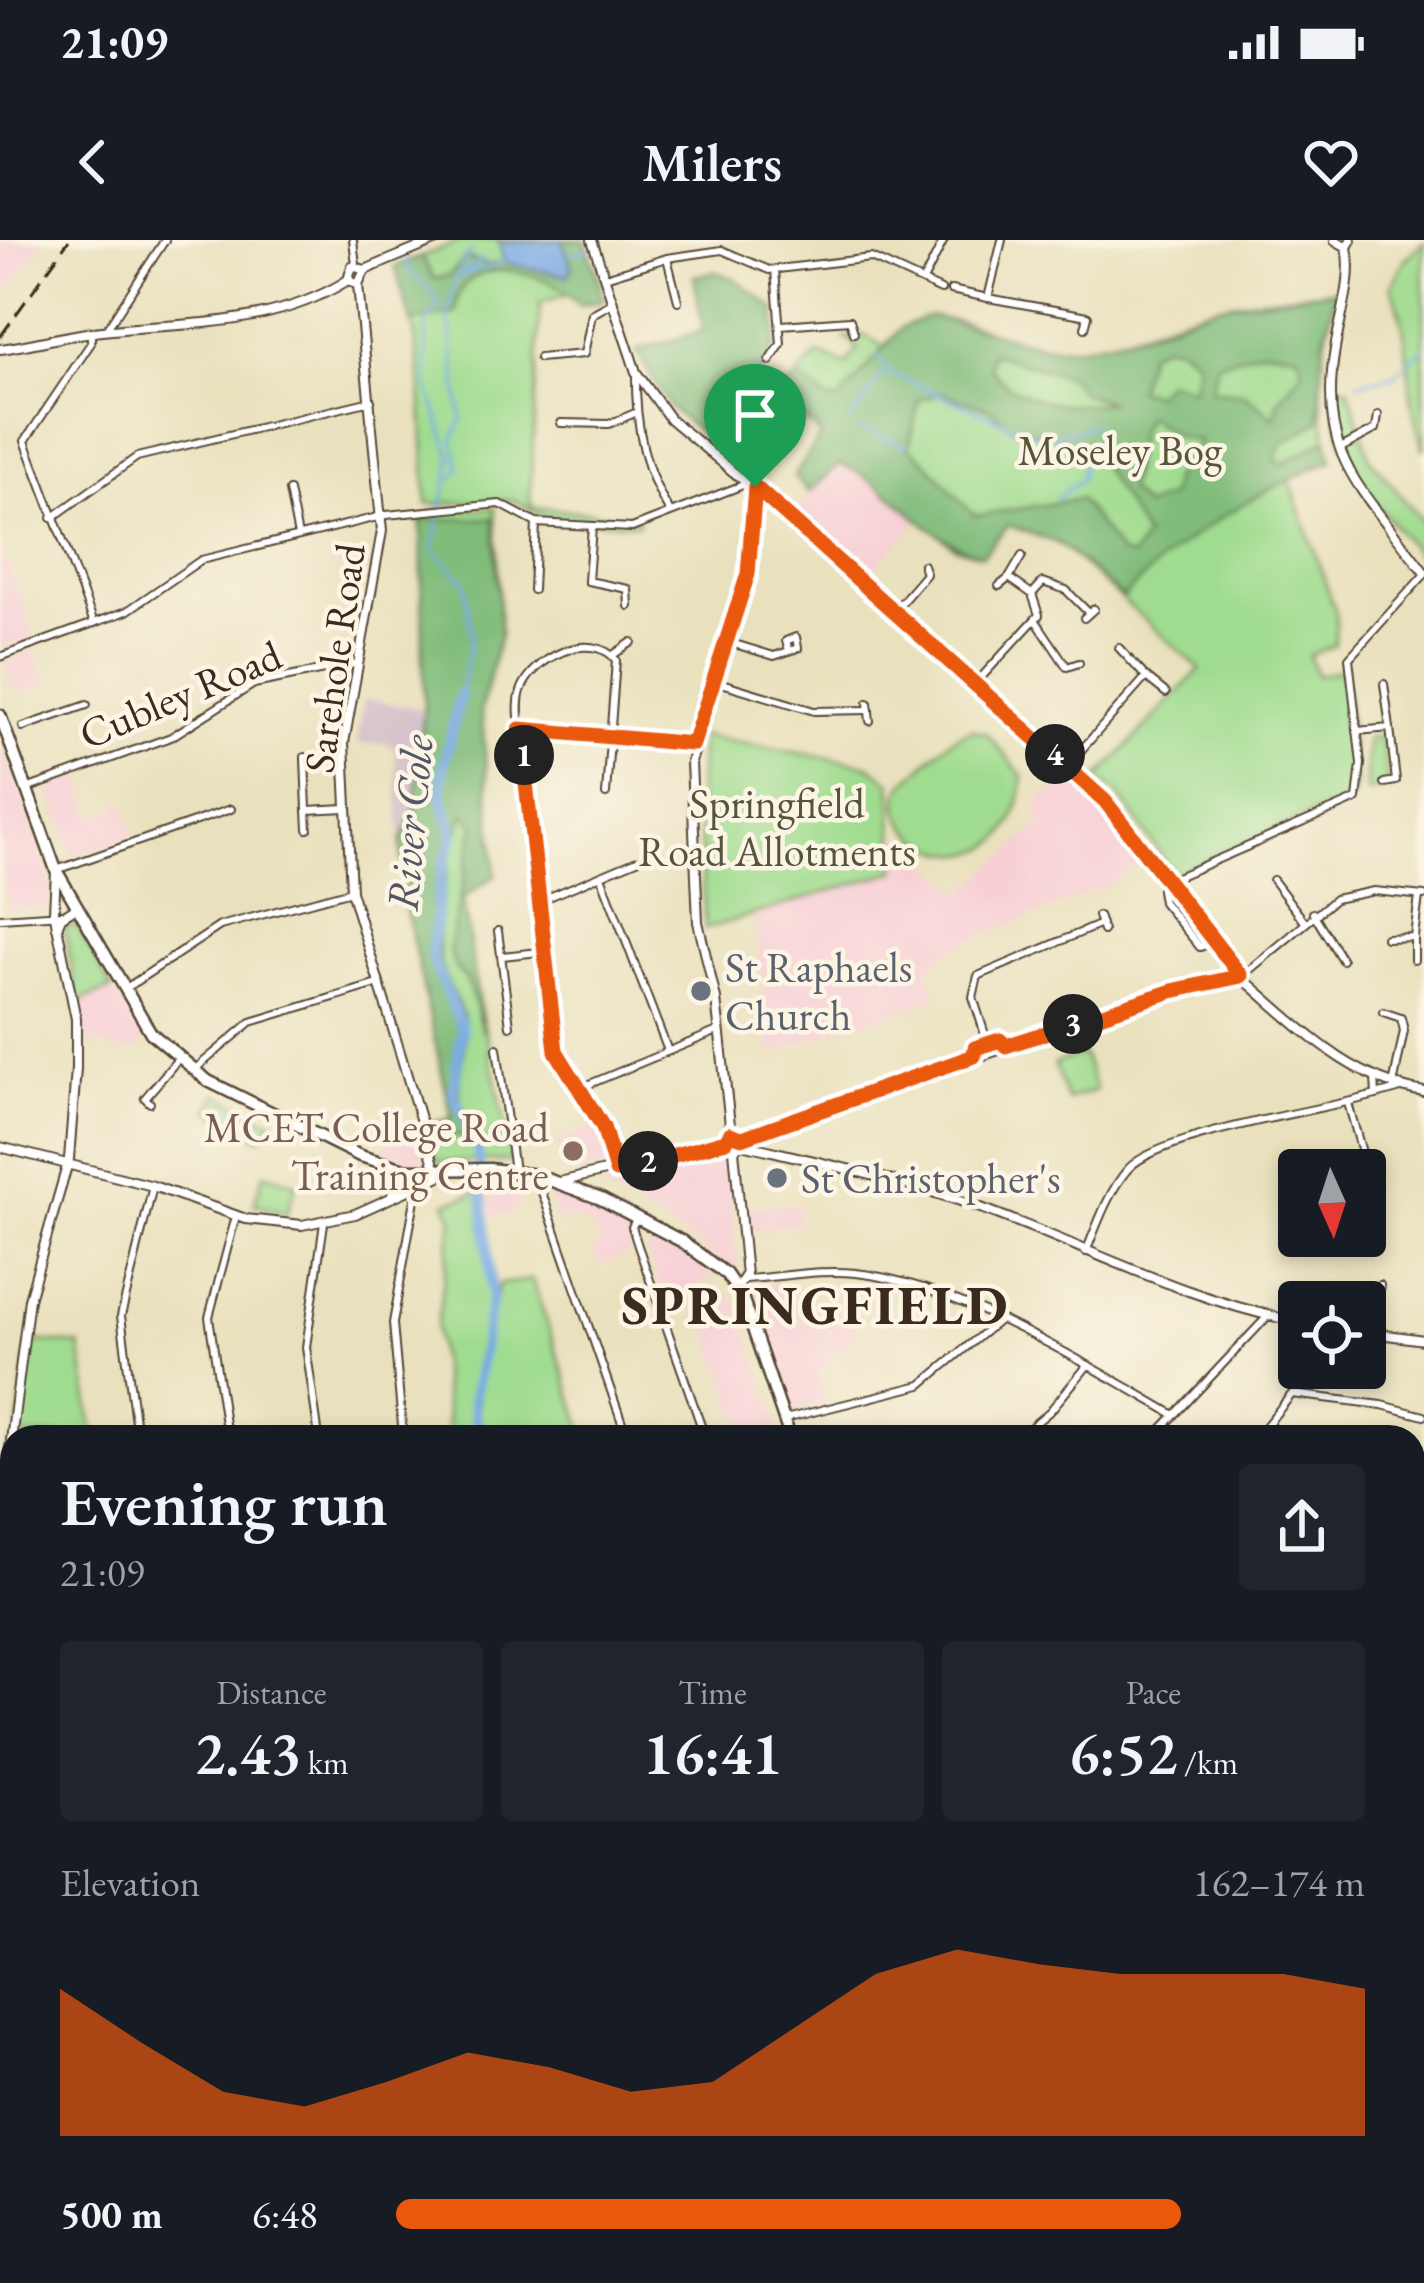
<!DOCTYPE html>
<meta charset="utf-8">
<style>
:root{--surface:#171b24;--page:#20242c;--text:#f1f3f6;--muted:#9ea1a6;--accent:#ea580c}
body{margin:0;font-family:"EB Garamond",serif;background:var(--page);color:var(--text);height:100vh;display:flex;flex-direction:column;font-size:45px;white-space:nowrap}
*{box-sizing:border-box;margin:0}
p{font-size:39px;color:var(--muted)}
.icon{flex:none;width:66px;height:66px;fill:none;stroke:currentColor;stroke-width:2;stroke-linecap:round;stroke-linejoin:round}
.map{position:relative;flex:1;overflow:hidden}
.details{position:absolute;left:0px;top:1185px;width:1425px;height:858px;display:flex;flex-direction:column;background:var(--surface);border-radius:36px 36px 0 0;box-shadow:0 6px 18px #0003}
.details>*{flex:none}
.needle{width:78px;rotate:177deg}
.controls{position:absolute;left:1278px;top:909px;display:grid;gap:24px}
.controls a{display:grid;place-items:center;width:108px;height:108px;border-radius:12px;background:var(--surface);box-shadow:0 6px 18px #0003;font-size:60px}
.pin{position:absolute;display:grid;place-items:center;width:102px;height:102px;color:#fff;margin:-123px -51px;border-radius:50% 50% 50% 0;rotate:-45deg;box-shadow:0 0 12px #0007}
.pin .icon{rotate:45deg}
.km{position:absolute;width:60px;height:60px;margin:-30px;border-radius:50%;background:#222;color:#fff;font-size:33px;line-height:60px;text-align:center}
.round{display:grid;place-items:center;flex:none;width:126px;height:126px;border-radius:12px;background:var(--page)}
.overview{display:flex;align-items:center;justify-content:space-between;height:204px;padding:0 60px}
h1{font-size:66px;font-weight:600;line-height:90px}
.figures{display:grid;grid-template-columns:repeat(3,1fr);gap:18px;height:204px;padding:12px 60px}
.figures div{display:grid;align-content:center;border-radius:12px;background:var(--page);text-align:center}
.figures b{font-size:60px;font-weight:600}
.figures small{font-size:33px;font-weight:400}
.figures p{font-size:33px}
.chart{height:336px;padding:24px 60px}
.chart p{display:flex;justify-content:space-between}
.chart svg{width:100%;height:216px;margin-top:12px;fill:var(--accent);opacity:.7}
ul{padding:0 60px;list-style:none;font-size:39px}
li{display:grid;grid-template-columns:192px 144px 1fr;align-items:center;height:90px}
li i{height:30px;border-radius:15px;background:var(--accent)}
.status{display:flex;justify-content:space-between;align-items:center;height:84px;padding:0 60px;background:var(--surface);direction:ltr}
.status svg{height:33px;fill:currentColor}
header{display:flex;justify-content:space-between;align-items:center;height:156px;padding:0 60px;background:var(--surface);font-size:54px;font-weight:600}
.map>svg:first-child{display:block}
.built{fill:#f7cfd5}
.industrial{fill:#d2bdc8}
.green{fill:#a0dc90;stroke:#6e8357;stroke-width:3}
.forest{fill:#80bc7a;stroke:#5e734c;stroke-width:3;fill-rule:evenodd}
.water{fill:#79aae4;stroke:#5a6a81;stroke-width:3}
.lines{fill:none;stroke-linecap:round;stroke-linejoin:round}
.stream{stroke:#79aae4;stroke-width:3}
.river{stroke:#79aae4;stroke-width:10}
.minor-casing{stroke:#554536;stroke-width:10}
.tertiary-casing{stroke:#554536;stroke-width:12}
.secondary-casing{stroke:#554536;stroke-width:12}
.trunk-casing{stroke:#554536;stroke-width:15}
.minor{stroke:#fff;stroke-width:6}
.tertiary{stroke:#fff;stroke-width:8}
.secondary{stroke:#fff;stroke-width:8}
.trunk{stroke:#fff;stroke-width:10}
.rail{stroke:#3b2a1e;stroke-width:3;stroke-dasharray:18 9;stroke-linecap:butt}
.route-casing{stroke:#fff;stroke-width:24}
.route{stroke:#ea580c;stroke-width:15}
.worship-dot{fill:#6b7280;stroke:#fcf5e5;stroke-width:4.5}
.education-dot{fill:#8d6e63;stroke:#fcf5e5;stroke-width:4.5}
.labels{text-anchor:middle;stroke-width:9;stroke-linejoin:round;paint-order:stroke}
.park-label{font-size:42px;fill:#54563a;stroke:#fcf5e5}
.street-label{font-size:42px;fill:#3b2a1e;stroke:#fcf5e5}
.worship-label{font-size:42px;fill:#5b616d;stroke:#fcf5e5;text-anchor:start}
.education-label{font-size:42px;fill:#785e54;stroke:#fcf5e5;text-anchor:end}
.water-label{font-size:45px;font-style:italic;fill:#515763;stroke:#fcf5e5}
.district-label{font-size:54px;font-weight:bold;letter-spacing:3px;fill:#3b2a1e;stroke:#fcf5e5}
</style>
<div class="status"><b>21:09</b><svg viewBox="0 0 49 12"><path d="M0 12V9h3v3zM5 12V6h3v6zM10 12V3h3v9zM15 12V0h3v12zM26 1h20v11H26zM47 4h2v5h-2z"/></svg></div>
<header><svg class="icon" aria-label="back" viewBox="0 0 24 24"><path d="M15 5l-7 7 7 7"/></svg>Milers<svg class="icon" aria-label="heart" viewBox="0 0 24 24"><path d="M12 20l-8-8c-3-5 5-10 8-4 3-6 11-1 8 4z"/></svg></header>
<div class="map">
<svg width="1424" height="2043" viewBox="0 0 1424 2043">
<rect width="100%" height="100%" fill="#fcf5e5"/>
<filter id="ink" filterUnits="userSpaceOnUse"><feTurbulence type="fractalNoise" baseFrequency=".00833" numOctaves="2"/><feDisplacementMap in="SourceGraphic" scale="24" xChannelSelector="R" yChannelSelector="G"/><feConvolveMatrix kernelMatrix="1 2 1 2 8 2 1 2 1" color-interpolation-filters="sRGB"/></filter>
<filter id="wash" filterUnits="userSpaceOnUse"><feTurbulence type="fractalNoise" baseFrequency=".004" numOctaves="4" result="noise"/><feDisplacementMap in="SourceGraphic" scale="48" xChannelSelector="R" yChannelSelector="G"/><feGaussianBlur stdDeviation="2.7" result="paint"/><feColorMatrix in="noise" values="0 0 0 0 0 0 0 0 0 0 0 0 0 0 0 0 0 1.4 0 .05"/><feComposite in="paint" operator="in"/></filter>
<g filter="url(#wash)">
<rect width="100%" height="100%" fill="#e9e1bd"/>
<g class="built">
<path d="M0 0H44L0 63Z"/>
<path d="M844 215 920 279 866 337 795 270Z"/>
<path d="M0 305 35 396 0 409Z"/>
<path d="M33 410 47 443 16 455 4 422Z"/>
<path d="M0 500 50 635V666L9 671 0 623Z"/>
<path d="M80 532 95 578 123 561 135 596 73 618 48 544Z"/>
<path d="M1063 539 1086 546 1104 561 1144 616 1114 643 951 709 927 729 937 757 771 813 754 676 895 631 894 593 962 653 1044 582 1034 568Z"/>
<path d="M112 749 146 799 133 812 82 802 78 762Z"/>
<path d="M395 881 412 883 425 921 380 917Z"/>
<path d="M597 887 609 927 564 936 556 902Z"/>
<path d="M718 907 726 914 739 1035 665 983 603 949 602 942 615 934Z"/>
<path d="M489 937 530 940 535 955 517 961 510 975 490 976Z"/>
<path d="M545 944 624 975 635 1012 598 1026 593 1010 601 1006 593 986 567 977 556 980Z"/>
<path d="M799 963V984L747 991 745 967Z"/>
<path d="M657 995 683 1012 713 1036 665 1060 646 1011Z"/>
<path d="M787 1041 798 1081 853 1077 856 1098 850 1099 851 1108 831 1113 833 1125 817 1129 826 1163 791 1172 753 1045Z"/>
<path d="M730 1054 738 1066 783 1197H745L703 1074Z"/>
<path d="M653 2031H739V2043L688 2038 666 2043Z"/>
</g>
<g class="industrial">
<path d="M364 459 424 469 415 572 401 601 395 509 386 503 357 504Z"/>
<path d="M387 2031H598L613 2043H377Z"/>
</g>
<g class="green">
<path d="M463 0H585L601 43 540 63 530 261 532 267 636 277 639 284 545 278 514 260 427 264C422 187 426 98 395 27Z"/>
<path d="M1424 3V210C1403 156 1414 99 1391 46L1405 19Z"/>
<path d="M1337 50C1319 117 1314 152 1332 220L1289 239 1336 373 1335 405 1309 415 1317 436 1343 429 1356 543 1353 557 1174 634 1117 552 1098 538 1200 429 1058 303 1008 285 982 315 954 307 776 158 819 114 847 125 858 108 845 98 863 95 884 106C937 49 983 99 1046 106 1106 113 1161 79 1217 66 1256 57 1298 55 1337 50Z"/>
<path d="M1334 144 1348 147 1370 218 1424 284V323C1375 259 1335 229 1334 144Z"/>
<path d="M495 268 500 393 481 470 496 635 463 658C471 749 497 831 512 921L437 922 423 887 452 878 406 669 401 601 415 572 424 469 421 278 438 270Z"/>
<path d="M973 489 987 494 1023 536C1014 664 890 606 898 557 900 544 912 536 921 528 938 511 950 497 973 489Z"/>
<path d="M701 496 869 525 891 542 896 631 705 689 698 556Z"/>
<path d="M1382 496 1388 541 1385 548 1366 551 1367 499Z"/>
<path d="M76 685 112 749 78 762 64 688Z"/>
<path d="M1083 814 1096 850 1067 860 1054 824Z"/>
<path d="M218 854 272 882 261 899 209 870Z"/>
<path d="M264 933 297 944 286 974 254 964Z"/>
<path d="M482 951 492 1056 473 1161 479 1197H449L436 1091 453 978 446 963Z"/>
<path d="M532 1040 586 1197H485C466 1149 489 1092 499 1044Z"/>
<path d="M29 1101 80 1105 94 1197H17Z"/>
</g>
<g class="forest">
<path d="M562 0H585L604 60 579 65C549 25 454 11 456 73L411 82 395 27 422 17 434 39 450 35 466 17 485 25 504 22 559 35 572 27Z"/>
<path d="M716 32 735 39 776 70V104L720 210 670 168 636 111 703 91 694 36Z"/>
<path d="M1337 50 1324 99 1319 181 1283 203 1275 220 1282 224 1326 199 1332 220C1255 253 1180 296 1123 358L1058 303 1008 285 982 315C926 300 895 246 840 224L809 252 794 237 820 195 817 186 776 158 798 136 829 161H839L901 88 930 76 1045 106 1079 107 1146 92 1215 66ZM1162 105 1179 106 1197 121 1193 149 1168 141 1155 153 1137 150 1148 112ZM1263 109 1297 113 1303 129 1278 161 1275 178 1245 154 1211 150 1217 123ZM991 113 1070 137 1082 153 1108 162C1069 170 1013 162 989 126ZM941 153 990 169 1011 187 1058 196 1078 218 1083 208 1096 217 1145 297 1132 317 1120 314 1079 259 976 276C950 254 936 227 909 207L919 160ZM1147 176 1175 196 1199 201 1172 239 1171 255 1145 267 1128 251 1139 190Z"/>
<path d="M494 278 500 393 481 470 496 635 463 658 483 792 467 740 456 729 449 710 475 585 465 574C449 607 430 695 442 730 449 751 464 766 465 791 466 823 447 852 471 880L465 896 428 899 423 886 452 878 406 669 401 601 415 572 424 469 421 280Z"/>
</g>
<path class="water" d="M562 0 572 27 568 36 504 23 499 2Z"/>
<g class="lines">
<g class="stream">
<path d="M569 13 587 11"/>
<path d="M405 19C410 40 433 45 440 65L426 83 427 143 452 219 433 309 465 342 471 398 460 455"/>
<path d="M459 28 472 10"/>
<path d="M456 36 484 19"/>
<path d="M877 116 892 134 1032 194 1053 197 1094 184"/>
<path d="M1357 143 1393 136 1424 108"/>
<path d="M852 179 885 131"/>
<path d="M858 188 906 206"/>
<path d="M1056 198 1083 213 1081 239 1057 258"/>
<path d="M452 240 460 228 453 199 462 181 448 72 456 37 504 22"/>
</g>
<g class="river">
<path d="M460 455 442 533V558L454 593 441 634 431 717 462 788 453 853 477 906 483 961 492 1056 473 1161 479 1197"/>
<path d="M435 2043 452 2031"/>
</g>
</g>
</g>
<g filter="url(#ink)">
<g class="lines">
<defs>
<g id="minor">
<path d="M353 0 356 25"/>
<path d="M667 18 678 61"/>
<path d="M605 37 667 18 722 10 769 30 871 18 941 50"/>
<path d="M923 41 944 0"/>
<path d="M951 50 988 58 1002 0"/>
<path d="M988 58 1088 76 1085 88"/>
<path d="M781 85 850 80 854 93"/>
<path d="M106 90 165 0"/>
<path d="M91 92V103L25 201 94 383"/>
<path d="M539 118 584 114 592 74 614 62"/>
<path d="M770 121 781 104 775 30"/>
<path d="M636 132C635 180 643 230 670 272"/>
<path d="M561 183 609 184 635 173"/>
<path d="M1341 208 1376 189 1378 175"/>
<path d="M289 251 298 296"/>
<path d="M52 278 137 217 371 161"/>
<path d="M592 286 588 341 628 349 629 366"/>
<path d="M1009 338 1022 316"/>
<path d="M533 350 536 283"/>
<path d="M1032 354 1043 342 1066 350 1089 373"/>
<path d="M895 370 926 334 923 325"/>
<path d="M1084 378 1094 369"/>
<path d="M1036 381 1067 427 1079 423"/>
<path d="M728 402 774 416 798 408 796 397 786 401 789 410"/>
<path d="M1119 408 1146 437"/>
<path d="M613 415 632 402"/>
<path d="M0 417 127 371 201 320 386 275 500 264 536 283 632 288 748 243"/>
<path d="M715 441 814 471 869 470"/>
<path d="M976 443 1039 375 1032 354 1009 338 999 346"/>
<path d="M868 463 870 481"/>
<path d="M23 487 87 465"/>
<path d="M520 489 693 504"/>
<path d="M1357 491 1390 488 1384 444"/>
<path d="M305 517 307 570 346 568"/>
<path d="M1068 525 1146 437 1166 453"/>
<path d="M1384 543 1396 541 1390 488"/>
<path d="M29 548 171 497 254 444 359 423"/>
<path d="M606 554 616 420C591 389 532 418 521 451 517 463 519 476 520 489L557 811 603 887 615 928"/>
<path d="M307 570 308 589"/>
<path d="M56 630 231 569"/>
<path d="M601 636 668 811"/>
<path d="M1273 640 1304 681"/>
<path d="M542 660 637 620"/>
<path d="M1313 673 1342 720"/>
<path d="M1098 676 1103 691"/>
<path d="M0 678 63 674"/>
<path d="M498 691 510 786"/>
<path d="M1386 698 1414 697 1419 656"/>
<path d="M1219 701 1200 707 1163 662 1161 650 1170 640 1357 559 1361 524 1349 418 1424 335"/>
<path d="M502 716 549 711"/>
<path d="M1414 720V697"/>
<path d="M1241 737 1335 659 1374 651 1424 656"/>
<path d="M126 748 220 686 351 651"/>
<path d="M1383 772 1401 778 1404 791 1393 845"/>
<path d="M988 804 973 757 978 736 1101 684"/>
<path d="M497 808 514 931"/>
<path d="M975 816V808L1001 800 1006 806"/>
<path d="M194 830 251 782 377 744"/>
<path d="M580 848 720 790"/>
<path d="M1376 855 1401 848"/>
<path d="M150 863 145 858 179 818"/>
<path d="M1348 863 1377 965"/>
<path d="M536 935 627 1197"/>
<path d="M636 979 632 987 638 1006 705 1197"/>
<path d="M1086 1012C1097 985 1108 952 1128 929 1159 894 1322 870 1376 855L1375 838"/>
<path d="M746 1039C782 1037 820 1029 856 1033 955 1043 1087 1124 1173 1174"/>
<path d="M1374 1093 1380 1045"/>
<path d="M785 1179 921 1145 999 1080"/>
<path d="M137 1197 121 1076 153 946"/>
<path d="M227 1197 209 1077 236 976"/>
<path d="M319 1197 306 1107 324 983"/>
<path d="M403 1197 393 1083 417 948"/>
<path d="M1019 1197 1050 1171 1088 1125"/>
<path d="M1154 1197 1268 1076"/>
<path d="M1257 1197 1292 1154 1382 1165 1424 1176"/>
<path d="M1390 1197 1391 1196"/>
<path d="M1413 1218 1424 1223"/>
<path d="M1413 1338 1424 1342"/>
<path d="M1413 1491 1424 1494"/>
<path d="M1413 1580H1424"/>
<path d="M0 1649 12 1656"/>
<path d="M1413 1667 1424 1668"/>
<path d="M1413 1759H1424"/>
<path d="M1413 1871 1424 1870"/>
<path d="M0 1922 12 1832"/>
<path d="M0 1931 12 1930"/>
<path d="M50 2031 53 2043"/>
<path d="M825 2031 830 2043"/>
<path d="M897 2031 903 2043"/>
<path d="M1162 2031 1166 2043"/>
<path d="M243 2043 295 2031"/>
<path d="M539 2043 548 2031"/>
<path d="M748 2043 769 2031"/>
<path d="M954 2043 978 2031"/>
<path d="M1404 2043 1424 2033"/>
</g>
<g id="tertiary">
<path d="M592 0 636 132 670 179 870 346 1105 561 1241 737"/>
<path d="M1347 7C1354 40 1340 76 1335 109 1316 219 1364 250 1424 332"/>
<path d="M358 45 382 291 344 503 351 651 436 931"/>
<path d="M57 687 61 677 75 668"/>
<path d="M731 894 716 759 698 682 691 522 748 334 755 249"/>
<path d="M742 904C822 923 903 940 981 968 1088 1007 1185 1060 1299 1082"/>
<path d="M734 910 746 1035 737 1048"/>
<path d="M1365 1092 1424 1100"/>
<path d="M1413 1279 1424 1256"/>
<path d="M12 1358 7 1232 29 1059 69 919 76 829V779L54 671 56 632"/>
<path d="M0 1597 12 1529"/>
<path d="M1413 1964 1424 1962"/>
<path d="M744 2031V2043"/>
</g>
<g id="secondary">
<path d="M1335 0 1347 7 1351 0"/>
<path d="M348 40 352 26 365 30 437 0"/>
<path d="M0 109C34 105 68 94 102 91 187 82 272 88 348 40L358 45 365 30"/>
<path d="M742 898 1171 751 1241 737C1298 785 1347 839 1424 852"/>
<path d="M0 907 153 946 246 979 302 985 355 974 451 931"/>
<path d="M560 942 726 901 733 894 742 902 734 910 726 901"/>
<path d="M392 955 408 930"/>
<path d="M1108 2043 1111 2031"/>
<path d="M1171 2043 1204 2031"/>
</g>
<g id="trunk">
<path d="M0 475 56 630 151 793 208 841 360 916 408 930 490 929 536 935 601 959 683 1002 726 1034 742 1057 790 1197"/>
<path d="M0 1998 12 1999"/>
<path d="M610 2031 624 2043"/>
<path d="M1267 2031 1274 2043"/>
</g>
</defs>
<use href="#minor" class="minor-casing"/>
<use href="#tertiary" class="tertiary-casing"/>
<use href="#secondary" class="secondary-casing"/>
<use href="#trunk" class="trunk-casing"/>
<use href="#minor" class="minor"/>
<use href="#tertiary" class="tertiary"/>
<use href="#secondary" class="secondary"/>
<use href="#trunk" class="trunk"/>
<path class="rail" d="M0 97 69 0"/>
</g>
</g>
<g class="lines" filter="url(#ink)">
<defs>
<path id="route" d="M755 247 1105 561 1241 736 1172 751 1006 806 1000 800 975 808 974 816 742 898 730 894 726 901 616 931 603 887 556 811 520 489 693 504 748 334Z"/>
</defs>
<use href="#route" class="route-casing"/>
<use href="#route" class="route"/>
</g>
<g class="worship-dot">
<circle cx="701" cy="751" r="12"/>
<circle cx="777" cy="938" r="12"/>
</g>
<circle class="education-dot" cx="573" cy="911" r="12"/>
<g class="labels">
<g class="park-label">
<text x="1120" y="225">Moseley Bog</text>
<text x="777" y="578">Springfield<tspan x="777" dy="48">Road Allotments</tspan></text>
</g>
<g class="street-label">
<text transform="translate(334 418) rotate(-82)" y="15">Sarehole Road</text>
<text transform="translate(180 454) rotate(-23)" y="15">Cubley Road</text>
</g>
<g class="worship-label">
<text x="725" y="742">St Raphaels<tspan x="725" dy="48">Church</tspan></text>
<text x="801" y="953">St Christopher's</text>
</g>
<g class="education-label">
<text x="549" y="902">MCET College Road<tspan x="549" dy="48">Training Centre</tspan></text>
</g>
<g class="water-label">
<text transform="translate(409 583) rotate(-85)" y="16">River Cole</text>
</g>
<g class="district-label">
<text x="816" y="1084">SPRINGFIELD</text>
</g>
</g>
</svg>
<div class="controls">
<a><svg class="needle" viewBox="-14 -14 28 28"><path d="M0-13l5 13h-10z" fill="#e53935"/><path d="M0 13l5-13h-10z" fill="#9ea1a6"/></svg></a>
<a><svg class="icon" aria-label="locate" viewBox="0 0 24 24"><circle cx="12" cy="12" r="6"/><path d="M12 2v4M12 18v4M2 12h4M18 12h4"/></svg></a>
</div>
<div class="pin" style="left:755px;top:247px;background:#1e9e55"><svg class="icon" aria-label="arrive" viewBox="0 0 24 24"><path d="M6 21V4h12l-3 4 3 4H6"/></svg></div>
<b class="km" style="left:524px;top:515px">1</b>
<b class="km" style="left:648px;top:921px">2</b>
<b class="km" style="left:1073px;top:784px">3</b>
<b class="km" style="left:1055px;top:514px">4</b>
<section class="details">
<div class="overview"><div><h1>Evening run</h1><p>21:09</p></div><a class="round"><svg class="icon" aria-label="share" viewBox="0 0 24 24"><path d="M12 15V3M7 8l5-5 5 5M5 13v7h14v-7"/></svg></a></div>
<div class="figures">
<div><p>Distance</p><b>2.43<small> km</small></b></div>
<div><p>Time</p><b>16:41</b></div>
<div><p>Pace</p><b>6:52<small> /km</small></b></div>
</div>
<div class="chart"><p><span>Elevation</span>162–174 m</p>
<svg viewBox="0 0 160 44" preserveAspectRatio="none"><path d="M0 44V14L10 25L20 35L30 38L40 33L50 27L60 30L70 35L80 33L90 22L100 11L110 6L120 9L130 11L140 11L150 11L160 14V44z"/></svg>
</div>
<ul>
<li><b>500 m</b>6:48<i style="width:81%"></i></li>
</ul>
</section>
</div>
